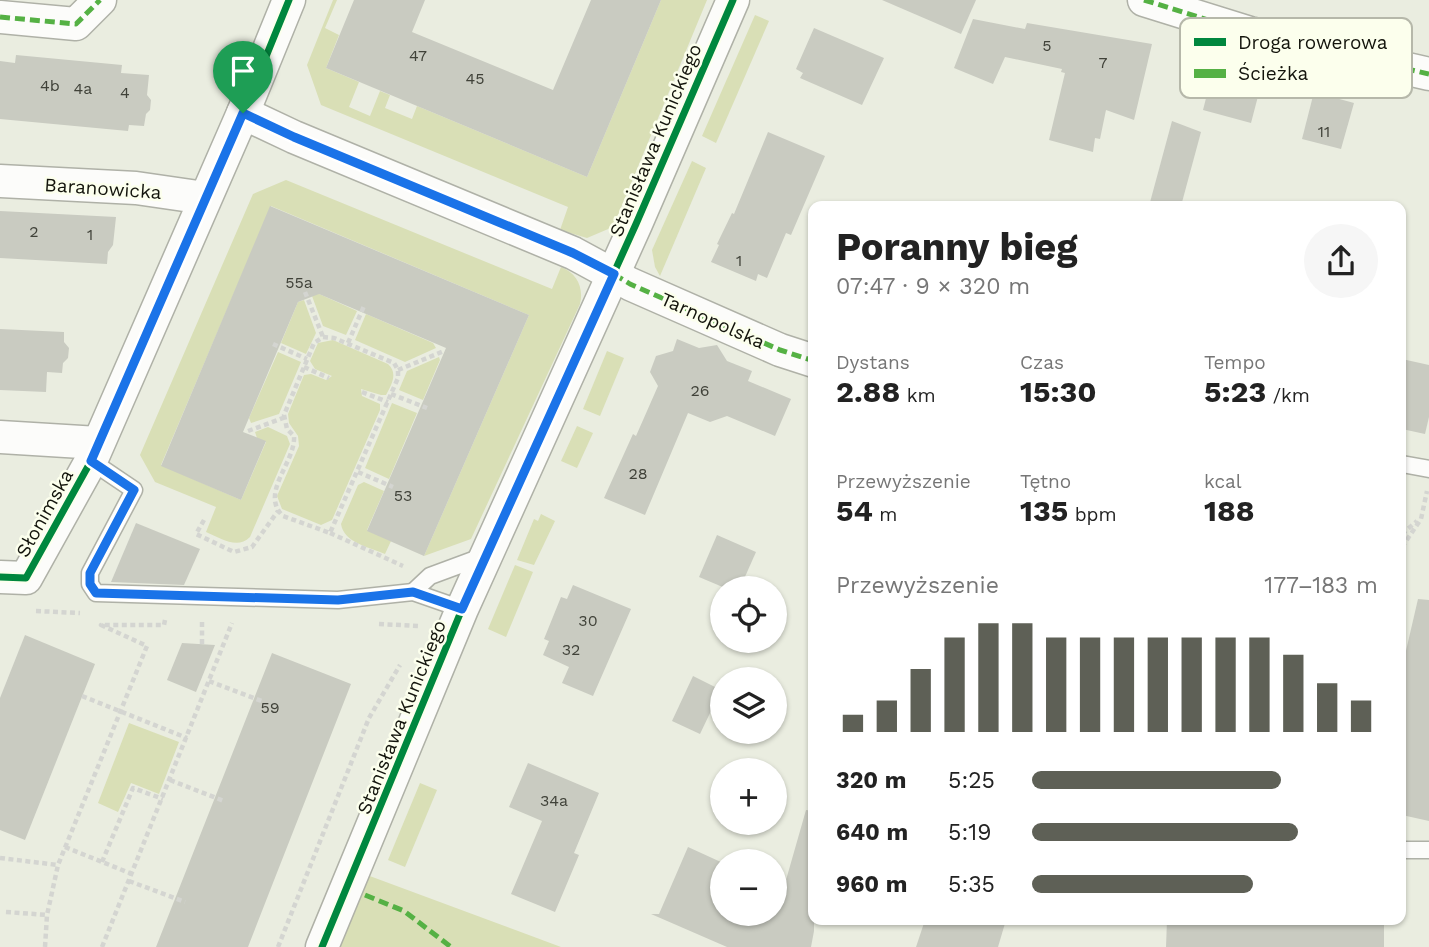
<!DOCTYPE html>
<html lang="pl">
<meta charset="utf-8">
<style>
:root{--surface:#fff;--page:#f6f6f6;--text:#222;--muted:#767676;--accent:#5e6056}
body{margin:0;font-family:"Work Sans",sans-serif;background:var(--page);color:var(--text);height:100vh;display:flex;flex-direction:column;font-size:26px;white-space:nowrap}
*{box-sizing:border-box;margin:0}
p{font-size:23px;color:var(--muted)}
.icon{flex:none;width:38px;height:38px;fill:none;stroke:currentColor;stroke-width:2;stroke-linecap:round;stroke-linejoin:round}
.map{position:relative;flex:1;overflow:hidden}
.sheet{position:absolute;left:808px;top:201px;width:598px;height:724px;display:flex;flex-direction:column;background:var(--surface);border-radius:14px;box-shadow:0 2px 5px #0004}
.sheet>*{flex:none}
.controls{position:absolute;left:710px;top:576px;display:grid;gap:14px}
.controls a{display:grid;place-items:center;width:77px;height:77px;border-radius:50%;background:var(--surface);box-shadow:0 2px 5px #0004;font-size:35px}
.pin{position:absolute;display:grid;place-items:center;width:60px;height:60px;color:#fff;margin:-72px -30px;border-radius:50% 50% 50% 0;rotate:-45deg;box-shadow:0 0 7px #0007}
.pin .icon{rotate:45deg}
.round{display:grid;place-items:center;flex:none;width:74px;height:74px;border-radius:37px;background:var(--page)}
.summary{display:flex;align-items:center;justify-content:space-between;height:119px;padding:0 28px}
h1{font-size:38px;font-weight:700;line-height:52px}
.figures{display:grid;grid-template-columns:repeat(3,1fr);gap:10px;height:119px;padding:7px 28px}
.figures div{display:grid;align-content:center}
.figures b{font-size:30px;font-weight:700}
.figures small{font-size:19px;font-weight:400}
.figures p{font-size:19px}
.chart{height:196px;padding:14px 28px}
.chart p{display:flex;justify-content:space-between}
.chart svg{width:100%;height:126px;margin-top:7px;stroke:var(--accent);stroke-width:6}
ul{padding:0 28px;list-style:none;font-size:23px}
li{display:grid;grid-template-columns:112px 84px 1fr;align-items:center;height:52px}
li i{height:18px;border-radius:9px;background:var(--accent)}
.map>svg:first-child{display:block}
.green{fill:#d9dfb6}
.building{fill:#c9cbc1}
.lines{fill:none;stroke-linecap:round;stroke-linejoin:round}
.service-casing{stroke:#afb1a7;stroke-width:19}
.minor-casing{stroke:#afb1a7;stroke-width:35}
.path{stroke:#d4d5d1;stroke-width:4.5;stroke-dasharray:5 3.5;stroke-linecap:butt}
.service{stroke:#fcfcfa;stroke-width:16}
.minor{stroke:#fcfcfa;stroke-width:32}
.quiet{stroke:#55b144;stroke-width:5;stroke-dasharray:10 5;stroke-linecap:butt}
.cycleway-casing{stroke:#fcffed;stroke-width:11}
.cycleway{stroke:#00873e;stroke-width:7}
.route-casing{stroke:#fff;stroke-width:14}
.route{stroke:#1a73e8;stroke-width:9}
.labels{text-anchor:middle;stroke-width:5;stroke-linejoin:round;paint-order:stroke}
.number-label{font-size:16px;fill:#404239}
.street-label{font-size:19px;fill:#13140c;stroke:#fcffed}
.key{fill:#fcffed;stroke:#b6b8aa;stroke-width:2}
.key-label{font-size:19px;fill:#13140c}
</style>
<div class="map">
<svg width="1429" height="947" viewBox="0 0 1429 947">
<rect width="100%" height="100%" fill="#eaede0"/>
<g class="green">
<path d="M333 0H337L325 28 339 35 326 68 359 82 349 107 370 116 380 91 390 95 385 108 412 119 417 106 587 177 661 0H707L613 227 587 238 560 230 568 207 321 105 307 65Z"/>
<path d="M755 15 769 21 716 143 702 136Z"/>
<path d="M692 161 706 168 660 276 655 267 652 250Z"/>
<path d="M286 180 552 289 561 267C577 273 584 288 580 304L471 539 424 556 529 315 271 206 161 465 241 500 266 442 257 438 255 432 268 427 287 436 290 444 250 537C237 550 221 538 206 532L216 507 155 482 140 455 253 194Z"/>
<path d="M317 293 357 311 346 335 323 326 312 296Z"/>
<path d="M304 300 316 333 306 354 281 343 298 302Z"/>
<path d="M366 314 433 343 436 348 405 362 355 340Z"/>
<path d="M333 340 388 364C398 373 392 384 386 395H381L361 389 362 396 380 404V410L332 520 321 525 282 509 277 496 299 446 298 436 289 423 288 414 304 375 311 374 326 380 332 376 315 369 310 361 318 343Z"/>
<path d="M607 351 624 358 600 416 583 409Z"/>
<path d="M278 352 301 362 279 414 251 423 249 418Z"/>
<path d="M439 357 440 360 423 400 399 390 407 371Z"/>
<path d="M392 403 417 413 389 479 365 468Z"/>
<path d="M577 426 593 433 577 468 561 461Z"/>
<path d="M364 482 384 491 367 530 391 541 385 554C369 547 344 543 341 524L358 485Z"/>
<path d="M541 514 555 521 534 565 517 560 534 519 538 521Z"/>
<path d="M515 565 533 572 506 637 488 629Z"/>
<path d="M129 723 179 742 159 794 131 783 118 812 98 803Z"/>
<path d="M420 783 437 790 405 867 388 860Z"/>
<path d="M367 875 561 947H340Z"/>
</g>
<g class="building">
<path d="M354 0H425L412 32 553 90 591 0H661L587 177 326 68Z"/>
<path d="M882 0H976L961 34Z"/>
<path d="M973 19 1025 29 1027 23 1152 44 1134 120 1106 110 1100 139 1095 138 1093 152 1049 140 1065 73 1061 72 1062 69 1005 57 993 84 954 68Z"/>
<path d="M814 28 884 58 862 105 800 78 803 73 796 69Z"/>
<path d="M16 55 122 65 121 73 149 75 147 95 151 100 150 110 146 114 144 126 129 125 128 131 0 119V61L15 63Z"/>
<path d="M1217 55 1244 62 1240 75 1262 81 1251 123 1203 110Z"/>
<path d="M1314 92 1354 103 1341 149 1302 139Z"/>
<path d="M1172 121 1201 132 1181 206H1149Z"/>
<path d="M768 132 825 156 791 235 786 233 767 278 758 274 756 281 711 262 719 245 717 244 732 213 734 214Z"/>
<path d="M270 206 529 315 424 556 367 531 446 348 319 294 298 302 243 432 266 441 241 500 161 466Z"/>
<path d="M0 211 116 217 113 245 108 252 107 264 0 258Z"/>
<path d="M0 329 64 332V342L69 348 68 358 63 363 62 373 47 372 46 392 0 390Z"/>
<path d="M677 339 699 348 717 345 727 361 752 371 748 381 791 399 775 436 727 416 710 422 688 413 645 515 604 498 633 434 636 436 658 386 650 372 656 356 673 351Z"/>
<path d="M1402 359 1429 365V417L1425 434 1402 429Z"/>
<path d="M136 523 200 549 184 585 111 582Z"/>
<path d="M717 535 756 552 740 588H725L699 577Z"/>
<path d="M573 585 631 609 593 696 562 683 569 667 543 655 549 641 544 639 561 597 567 599Z"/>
<path d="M1418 599 1429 600V821L1402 815V668Z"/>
<path d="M25 635 95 664 25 840 0 830V698Z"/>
<path d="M182 643 215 645 196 692 167 680Z"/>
<path d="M272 653 351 684 271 888 248 947H156Z"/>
<path d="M693 676 721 690 700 734 672 721Z"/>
<path d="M528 763 599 793 574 853 579 855 555 912 511 894 542 821 509 807Z"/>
<path d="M806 810 814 811V931L811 947H727L651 914H659L688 847 723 863V914H775V877L786 880Z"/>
<path d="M925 920H1006L998 947H916Z"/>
<path d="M1167 920H1384V947H1166Z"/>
</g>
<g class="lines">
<defs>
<g id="service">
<path d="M91 461 134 490 90 573V584L96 593 338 600 413 592 462 609"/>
<path d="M1402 464 1429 469"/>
<path d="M413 592 430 576 484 556"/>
<path d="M1402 850H1429"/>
</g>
<g id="minor">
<path d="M1144 0 1250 33 1429 74"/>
<path d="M0 17 76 24 100 0"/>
<path d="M243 113 294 137 573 253 630 284 780 350 814 361"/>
<path d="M0 181 136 188 205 198"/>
<path d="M0 437 98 443"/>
<path d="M0 577 26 578 91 461 243 113 289 0"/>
<path d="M322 947 462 609 636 224 733 0"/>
</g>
</defs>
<use href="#service" class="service-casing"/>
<use href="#minor" class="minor-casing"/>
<g class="path">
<path d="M305 292 323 337"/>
<path d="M323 337 334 338 394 363 398 370V378L330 533 283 516C259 493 296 462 294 436L287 429 284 415 314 343Z"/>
<path d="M348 343 364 306"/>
<path d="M273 344 307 359"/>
<path d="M304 367 329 378"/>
<path d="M398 370 444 351"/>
<path d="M362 392 388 402"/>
<path d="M391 394 427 408"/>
<path d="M248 431 283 418"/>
<path d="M358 472 393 487"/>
<path d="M204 520 196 534 234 552 252 547 278 511"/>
<path d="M330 533 403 566"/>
<path d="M1402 534 1417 521"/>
<path d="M1402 547 1421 519 1427 491"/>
<path d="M36 611 80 613"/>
<path d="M379 624 419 626"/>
<path d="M202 644V622"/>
<path d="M209 681 264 702"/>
<path d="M82 696 187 738"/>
<path d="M170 780 224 801"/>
<path d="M65 847 132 874"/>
<path d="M0 858 58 865"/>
<path d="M102 862 133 788 163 799"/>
<path d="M129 881 185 902"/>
<path d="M6 912 47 915"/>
<path d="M45 947 47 915 58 865 147 646 101 625H164L165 620"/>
<path d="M102 947 232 623"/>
<path d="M278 947 369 718 400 665"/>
</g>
<use href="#service" class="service"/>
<use href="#minor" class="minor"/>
<g class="quiet">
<path d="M1144 0 1250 33 1429 74"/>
<path d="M0 17 76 24 100 0"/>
<path d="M614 274 630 284 780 350 814 361"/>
<path d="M365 895 404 911 451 947"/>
</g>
<defs>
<g id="cycleway">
<path d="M0 577 26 578 91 461 243 113 289 0"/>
<path d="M322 947 462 609 636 224 733 0"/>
</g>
</defs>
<use href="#cycleway" class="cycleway-casing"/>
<use href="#cycleway" class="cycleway"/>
</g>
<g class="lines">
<defs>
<path id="route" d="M243 113 294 137 573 253 614 274 462 609 413 592 338 600 96 593 90 584V573L134 490 91 461Z"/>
</defs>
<use href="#route" class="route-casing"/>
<use href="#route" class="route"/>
</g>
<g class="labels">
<g class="number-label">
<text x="1047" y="51">5</text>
<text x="418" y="61">47</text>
<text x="1103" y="68">7</text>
<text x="475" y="84">45</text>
<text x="50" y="91">4b</text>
<text x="83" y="94">4a</text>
<text x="125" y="98">4</text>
<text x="1324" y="137">11</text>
<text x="34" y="237">2</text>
<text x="90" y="240">1</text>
<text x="739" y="266">1</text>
<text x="299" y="288">55a</text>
<text x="700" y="396">26</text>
<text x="638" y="479">28</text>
<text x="403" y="501">53</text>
<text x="588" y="626">30</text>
<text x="571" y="655">32</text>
<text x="270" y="713">59</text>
<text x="554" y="806">34a</text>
</g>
<g class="street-label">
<text transform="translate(655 140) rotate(-67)" y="7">Stanisława Kunickiego</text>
<text transform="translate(103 188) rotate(4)" y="7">Baranowicka</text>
<text transform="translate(713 320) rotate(24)" y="7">Tarnopolska</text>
<text transform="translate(44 513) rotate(-61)" y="7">Słonimska</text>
<text transform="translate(401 717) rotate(-68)" y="7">Stanisława Kunickiego</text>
</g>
</g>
<rect x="1180" y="18" width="232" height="80" rx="10" class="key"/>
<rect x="1194" y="38" width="32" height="8" fill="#00873e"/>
<rect x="1194" y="69" width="32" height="9" fill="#55b144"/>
<g class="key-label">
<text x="1238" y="49">Droga rowerowa</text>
<text x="1238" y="80">Ścieżka</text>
</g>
</svg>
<div class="controls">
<a><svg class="icon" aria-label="locate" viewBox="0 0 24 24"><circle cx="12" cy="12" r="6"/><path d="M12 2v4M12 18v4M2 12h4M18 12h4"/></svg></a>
<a><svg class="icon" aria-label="layers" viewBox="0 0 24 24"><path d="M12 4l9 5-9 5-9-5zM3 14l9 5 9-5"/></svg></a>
<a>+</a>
<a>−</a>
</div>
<div class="pin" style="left:243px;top:113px;background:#1e9e55"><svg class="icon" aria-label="arrive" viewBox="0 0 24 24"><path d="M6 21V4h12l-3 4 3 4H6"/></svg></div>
<section class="sheet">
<div class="summary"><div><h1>Poranny bieg</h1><p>07:47 · 9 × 320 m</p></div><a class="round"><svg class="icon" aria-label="share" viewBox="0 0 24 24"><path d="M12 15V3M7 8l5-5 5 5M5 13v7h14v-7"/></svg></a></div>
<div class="figures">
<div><p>Dystans</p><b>2.88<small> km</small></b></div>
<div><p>Czas</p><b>15:30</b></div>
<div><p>Tempo</p><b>5:23<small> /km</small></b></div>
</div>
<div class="figures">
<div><p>Przewyższenie</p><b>54<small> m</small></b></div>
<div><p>Tętno</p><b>135<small> bpm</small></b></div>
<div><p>kcal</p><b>188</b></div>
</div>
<div class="chart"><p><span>Przewyższenie</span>177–183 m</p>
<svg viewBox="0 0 160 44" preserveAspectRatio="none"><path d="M5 44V38M15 44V33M25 44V22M35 44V11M45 44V6M55 44V6M65 44V11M75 44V11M85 44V11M95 44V11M105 44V11M115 44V11M125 44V11M135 44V17M145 44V27M155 44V33"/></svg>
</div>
<ul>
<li><b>320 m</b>5:25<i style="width:72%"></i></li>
<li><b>640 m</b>5:19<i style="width:77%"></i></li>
<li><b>960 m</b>5:35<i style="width:64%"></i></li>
</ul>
</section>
</div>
